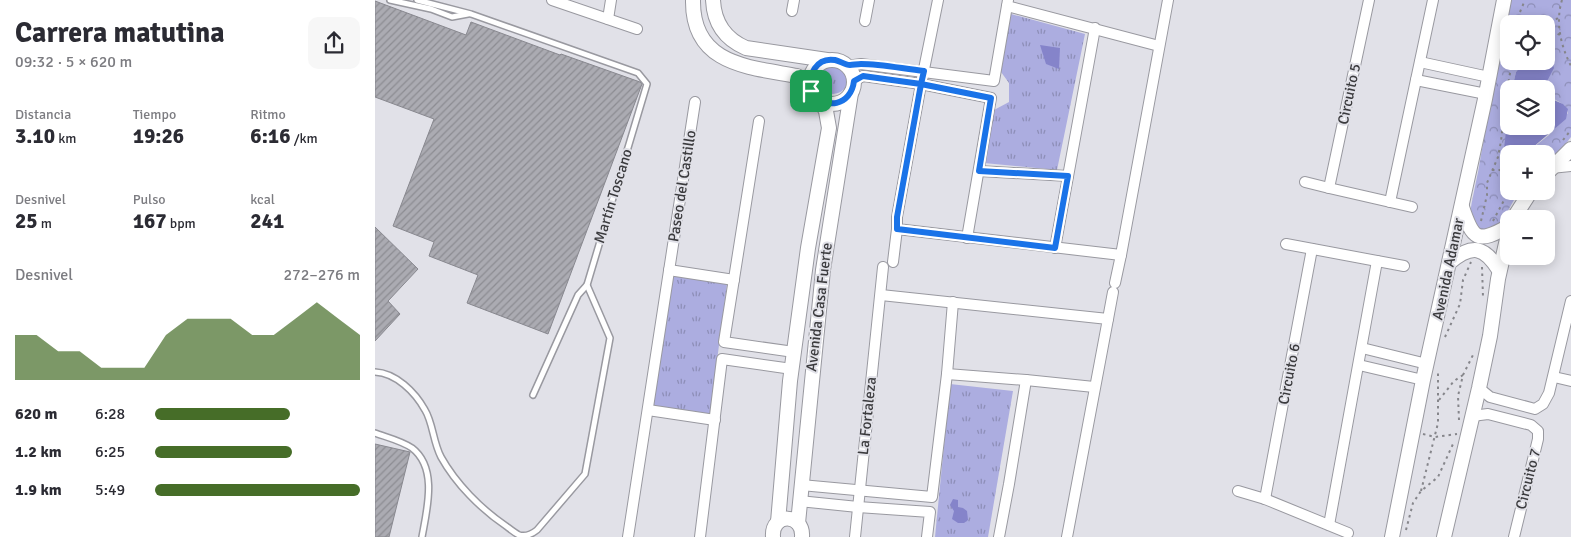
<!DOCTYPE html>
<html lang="es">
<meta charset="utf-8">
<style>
:root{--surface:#fff;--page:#f7f7f7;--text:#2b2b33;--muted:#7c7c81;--accent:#466d28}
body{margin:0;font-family:Signika,sans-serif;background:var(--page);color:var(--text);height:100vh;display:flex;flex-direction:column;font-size:19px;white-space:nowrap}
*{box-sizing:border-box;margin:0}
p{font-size:16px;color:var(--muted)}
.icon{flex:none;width:28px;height:28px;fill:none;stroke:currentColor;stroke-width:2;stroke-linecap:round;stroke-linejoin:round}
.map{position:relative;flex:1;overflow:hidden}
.drawer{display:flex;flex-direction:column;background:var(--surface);width:375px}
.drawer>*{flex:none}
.tools{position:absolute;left:1125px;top:15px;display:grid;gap:10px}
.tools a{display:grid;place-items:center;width:55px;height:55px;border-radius:10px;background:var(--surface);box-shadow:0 2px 12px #0003;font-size:25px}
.pin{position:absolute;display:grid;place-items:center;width:42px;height:42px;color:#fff;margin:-21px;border-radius:10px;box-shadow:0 2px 8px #0006}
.round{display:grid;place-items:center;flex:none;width:52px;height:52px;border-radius:10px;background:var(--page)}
.head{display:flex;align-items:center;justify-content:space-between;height:85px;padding:0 15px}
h1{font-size:28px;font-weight:800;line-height:38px}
.figures{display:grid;grid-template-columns:repeat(3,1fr);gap:8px;height:85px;padding:5px 15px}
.figures div{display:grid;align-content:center}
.figures b{font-size:21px;font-weight:800}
.figures small{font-size:14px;font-weight:400}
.figures p{font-size:14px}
.chart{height:140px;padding:10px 15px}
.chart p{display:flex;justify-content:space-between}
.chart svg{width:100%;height:90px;margin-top:5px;fill:var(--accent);opacity:.7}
ul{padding:0 15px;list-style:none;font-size:16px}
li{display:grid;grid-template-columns:80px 60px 1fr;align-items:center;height:38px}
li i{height:12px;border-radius:6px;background:var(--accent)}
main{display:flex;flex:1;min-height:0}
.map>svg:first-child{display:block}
.grass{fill:url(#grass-tufts)}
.park{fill:url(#park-crowns)}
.water{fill:#8584ca}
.building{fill:url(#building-hatch);stroke:#88888f}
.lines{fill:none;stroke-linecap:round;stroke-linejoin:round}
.lane-casing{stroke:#9999a0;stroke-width:8}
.street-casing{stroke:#9999a0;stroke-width:12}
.secondary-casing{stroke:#9999a0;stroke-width:16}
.path{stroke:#86868b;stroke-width:2;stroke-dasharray:2.5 4;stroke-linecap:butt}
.lane{stroke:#fff;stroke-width:5}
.street{stroke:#fff;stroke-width:10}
.secondary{stroke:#fff;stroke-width:14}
.route-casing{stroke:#fff;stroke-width:10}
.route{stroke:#1a73e8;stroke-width:6}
.labels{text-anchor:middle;stroke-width:4;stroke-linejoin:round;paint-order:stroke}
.street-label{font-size:15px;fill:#3b3b3e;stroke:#e1e1e8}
</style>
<main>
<section class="drawer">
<div class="head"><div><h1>Carrera matutina</h1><p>09:32 · 5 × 620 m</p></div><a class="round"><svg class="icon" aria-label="share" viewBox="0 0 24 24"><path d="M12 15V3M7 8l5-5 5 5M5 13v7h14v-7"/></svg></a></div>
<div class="figures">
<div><p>Distancia</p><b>3.10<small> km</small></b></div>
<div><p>Tiempo</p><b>19:26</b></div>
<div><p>Ritmo</p><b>6:16<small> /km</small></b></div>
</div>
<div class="figures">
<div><p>Desnivel</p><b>25<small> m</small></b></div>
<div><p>Pulso</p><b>167<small> bpm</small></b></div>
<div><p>kcal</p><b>241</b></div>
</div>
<div class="chart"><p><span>Desnivel</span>272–276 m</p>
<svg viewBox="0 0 160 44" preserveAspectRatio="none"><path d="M0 44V22L10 22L20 30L30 30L40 38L50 38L60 38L70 22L80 14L90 14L100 14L110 22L120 22L130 14L140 6L150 14L160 22V44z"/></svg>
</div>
<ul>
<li><b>620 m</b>6:28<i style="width:66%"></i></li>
<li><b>1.2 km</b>6:25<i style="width:67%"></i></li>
<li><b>1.9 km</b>5:49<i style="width:100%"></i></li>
</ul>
</section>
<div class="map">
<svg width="1196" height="537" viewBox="0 0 1196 537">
<defs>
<pattern id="grass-tufts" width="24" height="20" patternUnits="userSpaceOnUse" patternTransform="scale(1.25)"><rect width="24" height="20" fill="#acade0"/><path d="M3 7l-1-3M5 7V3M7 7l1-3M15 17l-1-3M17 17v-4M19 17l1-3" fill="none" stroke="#8d8eb7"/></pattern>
<pattern id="park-crowns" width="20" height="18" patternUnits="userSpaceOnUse" patternTransform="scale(1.25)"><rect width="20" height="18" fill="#acade0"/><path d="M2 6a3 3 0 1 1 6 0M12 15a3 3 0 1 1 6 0" fill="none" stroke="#8d8eb7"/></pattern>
<pattern id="building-hatch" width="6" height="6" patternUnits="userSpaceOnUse" patternTransform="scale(1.25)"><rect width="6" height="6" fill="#ababb2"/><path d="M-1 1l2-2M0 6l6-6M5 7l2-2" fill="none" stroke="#8c8c92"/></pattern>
</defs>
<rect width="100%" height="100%" fill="#e1e1e8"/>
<g class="grass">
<path d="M636 14 710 34 682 170 609 163 619 110 634 102V83L626 72Z"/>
<circle cx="458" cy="79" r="15"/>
<path d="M296 275 352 284 335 414 277 406Z"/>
<path d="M575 384 638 391 613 537H560Z"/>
</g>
<path class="park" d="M1135 0H1196V137L1186 150 1171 165V154H1150L1174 135 1193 113C1192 100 1172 102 1171 86 1171 83 1176 67 1177 62L1171 57V24H1134V61H1150L1141 72 1137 89H1134L1131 138 1128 157 1130 164H1134V191H1144L1125 225 1118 231 1102 230 1094 219C1097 197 1103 176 1106 155 1115 103 1124 52 1135 0Z"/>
<g class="water">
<path d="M665 45 685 48 684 69 671 64Z"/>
<path d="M1171 57 1177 62 1179 68 1170 85 1174 96 1181 101 1188 104 1193 109 1191 119 1150 154H1134V164H1131L1128 157 1134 106V126H1171V89H1137L1141 72 1150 61H1171Z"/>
<path d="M578 499 583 500V507L588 508 592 511 593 520 589 523H583L577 519 579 511 575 505Z"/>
</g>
<g class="building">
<path d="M0 1 91 35 96 22 185 55 186 54 265 82 267 84 173 334 92 303 103 275 54 256 59 242 18 226 59 119 0 97Z"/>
<path d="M0 227 43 269 13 301 25 314 0 341Z"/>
<path d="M0 444 35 452 14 537H0Z"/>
</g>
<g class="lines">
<defs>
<g id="lane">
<path d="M15 0 56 9 77 17 93 14"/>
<path d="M0 372C21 373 40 392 50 410 58 423 58 442 66 457 81 484 106 509 131 526 135 529 140 533 144 535 151 537 157 534 162 530L210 474 235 338 212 285 272 84 263 73 96 14 42 0"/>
<path d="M158 395 203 295 212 285"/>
<path d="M0 433C11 437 27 441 37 448 63 468 52 509 47 537"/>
</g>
<g id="street">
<path d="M177 0 262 29"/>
<path d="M563 0 546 84 522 217V229L746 255 793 0"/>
<path d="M632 6 784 46"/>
<path d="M417 11 419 0"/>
<path d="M233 19 236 0"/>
<path d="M490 21 494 0"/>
<path d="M1045 62 1114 77"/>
<path d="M472 66 486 64 619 81 633 0"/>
<path d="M1041 80 1111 94"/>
<path d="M479 81 488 76 546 84 616 98 592 238"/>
<path d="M384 121 349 342 419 352"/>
<path d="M1176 168 1196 166"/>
<path d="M604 171 693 176"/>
<path d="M930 182 954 188 994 0"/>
<path d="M954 188 1037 207"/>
<path d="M1015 202 1058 0"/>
<path d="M911 244 1029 266"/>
<path d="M680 248 720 28"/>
<path d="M518 262 522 229"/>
<path d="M294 270 359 280"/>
<path d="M740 283 746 255"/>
<path d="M506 295 733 319 692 537"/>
<path d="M733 319 738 292"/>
<path d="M987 348 1052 364"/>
<path d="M984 365 1048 380"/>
<path d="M572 374 651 380 719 387"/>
<path d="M1179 377 1196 381"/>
<path d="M1104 388 1115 397 1160 409 1168 404 1174 393 1196 301"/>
<path d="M273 410 340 420"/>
<path d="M1097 416 1113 414 1156 425 1163 431V439L1139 537"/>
<path d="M426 485 557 497 572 374 578 302"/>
<path d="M863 491 890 499 973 533"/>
<path d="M890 499 937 249"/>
<path d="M424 501 483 507 555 512 552 537"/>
<path d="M954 525 1002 261"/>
<path d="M253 537 320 102"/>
<path d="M325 537 347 359 417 369"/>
<path d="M480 537 508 267"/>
<path d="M624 537 634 484 651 380"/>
</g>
<g id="secondary">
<path d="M318 0C317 65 374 67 422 76L427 79 436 91"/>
<path d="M338 0C339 23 350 39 371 48L452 60"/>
<circle cx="457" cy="82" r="22"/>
<path d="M1171 174 1196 149"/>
<path d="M1087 207C1098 240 1102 244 1134 226"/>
<path d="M1138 219 1156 191"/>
<path d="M1075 262C1097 244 1109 246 1124 270"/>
<path d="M403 522 415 381 433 248 454 128 451 111 445 101"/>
<path d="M423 523 448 270 476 93"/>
<path d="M398 537C396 512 429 513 427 537"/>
<path d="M1017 537 1048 380 1110 99 1129 0"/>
<path d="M1069 537 1104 388 1115 336 1123 279 1134 230"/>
</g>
</defs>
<use href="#lane" class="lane-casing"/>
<use href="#street" class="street-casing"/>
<use href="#secondary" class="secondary-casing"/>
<g class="path">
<path d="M1187 0C1180 23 1186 46 1196 66"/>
<path d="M1140 24 1150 0"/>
<path d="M1171 28 1184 17"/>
<path d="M1171 28 1185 35"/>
<path d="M1188 140 1196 130"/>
<path d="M1117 170H1124L1134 172"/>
<path d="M1106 221 1112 195V183L1123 157 1126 141 1131 97 1137 61"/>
<path d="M1118 221 1134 191"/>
<path d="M1107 267 1108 297"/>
<path d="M1070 337 1085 304 1088 280 1096 262"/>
<path d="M1064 400 1079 381 1088 375"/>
<path d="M1084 420 1083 396 1088 375 1099 353"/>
<path d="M1048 434 1060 437 1082 434"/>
<path d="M1046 491 1063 423V371"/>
<path d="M1031 530 1038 503 1046 491 1063 477 1078 444"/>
</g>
<use href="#lane" class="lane"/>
<use href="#street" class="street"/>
<use href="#secondary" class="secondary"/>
</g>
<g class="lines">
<defs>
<path id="route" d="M436 91C450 111 476 106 479 81L488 76 546 84 616 98 604 171 693 176 680 248 522 229V217L546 84 549 71C529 69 507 64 486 64 482 64 478 65 475 65 470 65 465 61 460 60 441 57 433 75 436 91"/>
</defs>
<use href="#route" class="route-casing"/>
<use href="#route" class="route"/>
</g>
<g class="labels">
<g class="street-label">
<text transform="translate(974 94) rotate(-78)" y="5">Circuito 5</text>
<text transform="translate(307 186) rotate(-81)" y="5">Paseo del Castillo</text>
<text transform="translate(238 196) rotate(-73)" y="5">Martín Toscano</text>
<text transform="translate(1073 269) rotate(-78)" y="5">Avenida Adamar</text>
<text transform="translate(444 307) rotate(-83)" y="5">Avenida Casa Fuerte</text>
<text transform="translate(914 374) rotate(-79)" y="5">Circuito 6</text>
<text transform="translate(492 416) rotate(-84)" y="5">La Fortaleza</text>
<text transform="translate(1153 479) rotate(-76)" y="5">Circuito 7</text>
</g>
</g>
</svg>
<div class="tools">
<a><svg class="icon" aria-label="locate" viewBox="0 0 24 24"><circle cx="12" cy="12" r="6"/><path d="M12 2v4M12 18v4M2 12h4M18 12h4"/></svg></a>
<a><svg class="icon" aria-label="layers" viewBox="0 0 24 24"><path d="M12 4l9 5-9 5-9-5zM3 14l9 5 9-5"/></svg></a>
<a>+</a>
<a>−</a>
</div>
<div class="pin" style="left:436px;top:91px;background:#1e9e55"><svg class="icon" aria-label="arrive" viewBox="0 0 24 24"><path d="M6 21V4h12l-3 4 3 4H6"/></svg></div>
</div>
</main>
